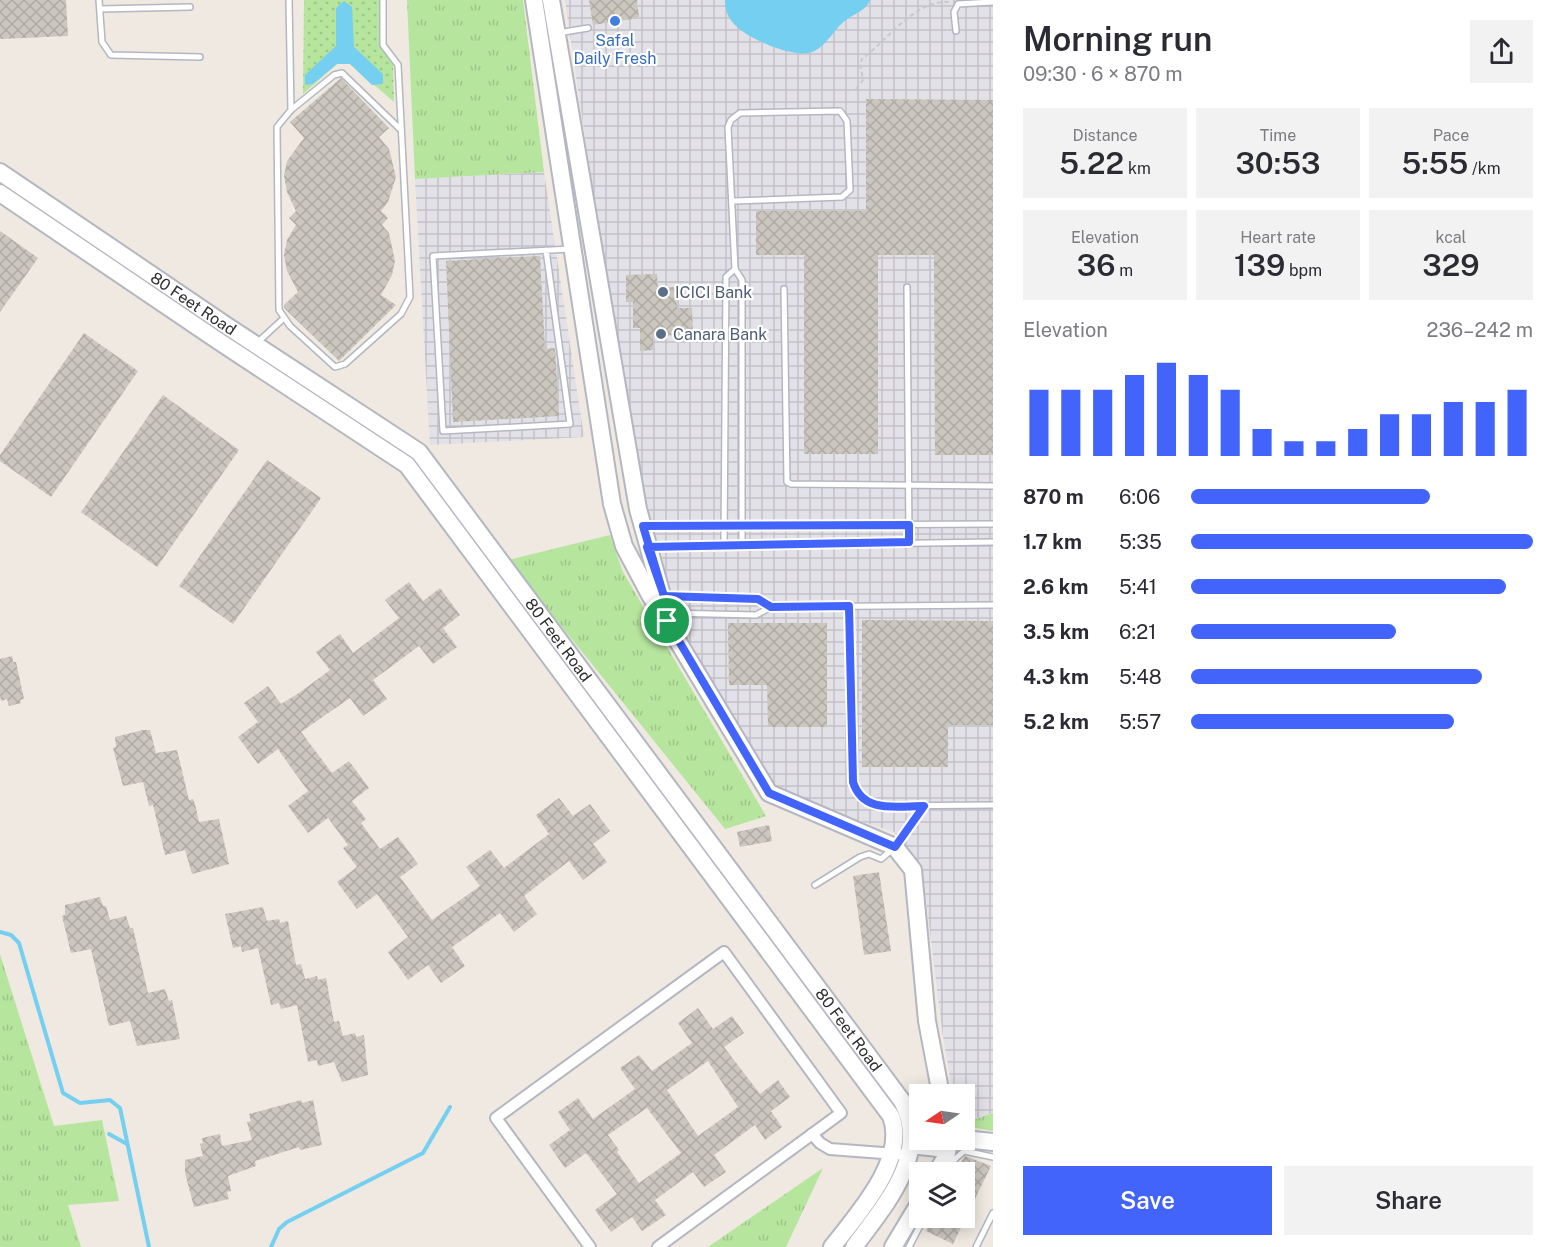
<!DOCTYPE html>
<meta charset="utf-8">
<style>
:root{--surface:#fff;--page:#f2f2f3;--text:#2b2b33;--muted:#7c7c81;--accent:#4264fb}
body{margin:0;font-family:"Public Sans",sans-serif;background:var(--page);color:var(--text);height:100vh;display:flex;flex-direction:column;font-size:22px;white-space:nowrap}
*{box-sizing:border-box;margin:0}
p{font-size:20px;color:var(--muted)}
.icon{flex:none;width:33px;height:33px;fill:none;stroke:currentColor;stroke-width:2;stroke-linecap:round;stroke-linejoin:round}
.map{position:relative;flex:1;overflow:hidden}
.side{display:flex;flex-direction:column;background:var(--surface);width:570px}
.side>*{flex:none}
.needle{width:39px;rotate:257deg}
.tools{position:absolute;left:909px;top:1084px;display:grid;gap:12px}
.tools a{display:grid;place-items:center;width:66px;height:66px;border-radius:0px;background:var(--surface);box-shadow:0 3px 15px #0003;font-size:30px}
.pin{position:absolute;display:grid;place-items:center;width:51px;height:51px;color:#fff;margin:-26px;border:3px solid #fff;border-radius:50%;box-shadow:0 2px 6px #0007}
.round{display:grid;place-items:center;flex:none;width:63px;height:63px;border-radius:0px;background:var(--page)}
.head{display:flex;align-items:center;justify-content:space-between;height:102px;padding:0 30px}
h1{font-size:33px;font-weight:600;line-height:45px}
.metrics{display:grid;grid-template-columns:repeat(3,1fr);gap:9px;height:102px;padding:6px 30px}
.metrics div{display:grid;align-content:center;border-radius:0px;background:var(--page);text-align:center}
.metrics b{font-size:30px;font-weight:600}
.metrics small{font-size:16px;font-weight:400}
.metrics p{font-size:16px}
.chart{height:168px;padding:12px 30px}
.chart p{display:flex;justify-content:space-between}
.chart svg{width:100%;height:108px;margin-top:6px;stroke:var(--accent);stroke-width:6}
.cta{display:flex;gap:12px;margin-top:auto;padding:12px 30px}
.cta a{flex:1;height:69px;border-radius:0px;background:var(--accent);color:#fff;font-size:24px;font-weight:600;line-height:69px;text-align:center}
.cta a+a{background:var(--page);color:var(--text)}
ul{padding:0 30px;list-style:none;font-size:20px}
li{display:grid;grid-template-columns:96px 72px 1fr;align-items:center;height:45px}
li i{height:15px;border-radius:8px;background:var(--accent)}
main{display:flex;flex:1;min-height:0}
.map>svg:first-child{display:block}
.industrial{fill:url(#industrial-grid)}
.grass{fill:url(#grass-tufts)}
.garden{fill:url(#garden-dots)}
.water{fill:#75cff0}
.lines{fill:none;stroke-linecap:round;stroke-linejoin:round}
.stream{stroke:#75cff0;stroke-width:4}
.building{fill:url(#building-cross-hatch);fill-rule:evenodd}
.lane-casing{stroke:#b4b7c1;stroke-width:8}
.street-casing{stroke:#b4b7c1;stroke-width:14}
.secondary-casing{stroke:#b4b7c1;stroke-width:20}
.path{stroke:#c9c9c9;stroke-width:2;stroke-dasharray:4.5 3;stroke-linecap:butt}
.lane{stroke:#fff;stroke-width:5}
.street{stroke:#fff;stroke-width:10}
.secondary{stroke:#fff;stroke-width:16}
.route-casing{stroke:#fff;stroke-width:12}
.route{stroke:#4264fb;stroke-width:8}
.shop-dot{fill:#3f7fe0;stroke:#fff;stroke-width:2}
.service-dot{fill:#5c6f8a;stroke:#fff;stroke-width:2}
.labels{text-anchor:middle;stroke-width:4.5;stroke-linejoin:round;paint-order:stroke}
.shop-label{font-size:16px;fill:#366cbe;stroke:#fff}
.service-label{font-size:16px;fill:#4e5e75;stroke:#fff;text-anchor:start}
.street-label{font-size:16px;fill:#2e2e2e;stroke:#fff}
</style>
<main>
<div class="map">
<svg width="993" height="1247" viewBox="0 0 993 1247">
<defs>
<pattern id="industrial-grid" width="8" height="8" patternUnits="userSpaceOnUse" patternTransform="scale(1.5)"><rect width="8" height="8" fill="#e3e1e8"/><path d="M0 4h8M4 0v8" fill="none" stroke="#c3c1c7"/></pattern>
<pattern id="grass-tufts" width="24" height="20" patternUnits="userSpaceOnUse" patternTransform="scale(1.5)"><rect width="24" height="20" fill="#b6e59e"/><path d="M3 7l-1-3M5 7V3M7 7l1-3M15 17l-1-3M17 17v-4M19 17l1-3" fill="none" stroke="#9dc588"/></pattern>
<pattern id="garden-dots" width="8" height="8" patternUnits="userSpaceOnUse" patternTransform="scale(1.5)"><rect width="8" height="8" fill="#b6e59e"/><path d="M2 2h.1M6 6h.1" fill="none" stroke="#9dc588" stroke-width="1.8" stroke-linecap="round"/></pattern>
<pattern id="building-cross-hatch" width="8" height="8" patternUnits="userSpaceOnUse" patternTransform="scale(1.5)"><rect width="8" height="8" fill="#cbc7bf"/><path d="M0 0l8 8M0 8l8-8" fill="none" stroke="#afaba4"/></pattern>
</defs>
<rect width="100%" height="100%" fill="#efe9e1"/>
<g class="industrial">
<path d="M565 0H993V1113L965 1123 964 1095H953L942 1030 922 866 894 832 795 800 764 781 674 621 636 488Z"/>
<path d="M544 172 584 437 430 445 415 179Z"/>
</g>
<g class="grass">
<path d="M407 0H523L544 172 415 179Z"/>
<path d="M610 535 623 572 766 816 725 829 508 560Z"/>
<path d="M0 954 54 1126 102 1120 119 1201 68 1205 81 1247H0Z"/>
<path d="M993 1113V1131L965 1126V1123Z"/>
<path d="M823 1168 786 1247H708Z"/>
</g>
<path class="garden" d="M304 0H380L379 43 393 60 394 102 350 64H337L303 94Z"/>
<g class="water">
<path d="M725 0H870C866 11 855 13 846 20 834 29 826 47 812 52 794 59 748 39 735 25 728 18 725 10 725 0Z"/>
<path d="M344 1 352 7 354 47 383 74V84L372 85 350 64H337L313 84 305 85V75L336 46V8Z"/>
</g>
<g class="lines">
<g class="stream">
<path d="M0 932 11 935 19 943 63 1093 80 1103 110 1100 120 1108 149 1247"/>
<path d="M109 1134 127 1144"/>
<path d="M271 1247 279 1229 287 1222 423 1153 450 1107"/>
</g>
</g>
<g class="building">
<path d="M0 0H66L68 36 0 39Z"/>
<path d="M589 0H637L639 18 593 25Z"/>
<path d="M341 78 389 128 379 137 389 149 396 177 388 202 381 211 388 218 382 225 389 233 395 261 392 275 381 295 396 305 339 361 284 308V305L298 292 287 271 284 255 287 240 296 225 289 218 296 211 287 192 284 176 287 161 304 138 290 122Z"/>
<path d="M866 99 993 100V455H935L934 255H878V454H804V255H756V211H866Z"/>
<path d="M0 231 38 258 0 312Z"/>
<path d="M540 256 545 349 555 348 559 416 453 422 446 261Z"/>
<path d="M657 274 658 288 676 287 677 308H692L693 335 653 336V350L640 351V328H633V302H626V275Z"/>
<path d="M84 333 138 371 51 497 0 461V455Z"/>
<path d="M163 395 239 450 157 567 81 512Z"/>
<path d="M267 460 321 498 233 624 179 586Z"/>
<path d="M409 582 423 601 440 588 460 615 443 628 457 647 433 664 419 646 373 680 387 699 363 716 350 698 301 732 332 773 349 761 369 788 352 801 366 819 361 823 380 849 398 837 418 864 400 877 432 920 480 886 466 867 490 850 504 868 549 834 536 815 559 798 573 816 590 804 610 831 593 844 607 862 583 880 569 861 524 896 537 914 514 932 500 913 452 947 465 966 441 983 428 965 408 980 388 952 408 937 394 918 377 894 357 909 337 882 357 867 343 848 348 845 328 818 308 833 288 806 308 791 292 769 278 749 258 764 238 737 258 722 244 703 268 686 281 704 299 693 330 670 316 652 340 634 353 653 399 618 385 600Z"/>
<path d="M862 620 993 621V725H948V767H862Z"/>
<path d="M728 623H827V727H768L767 685H729Z"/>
<path d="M12 656 13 662H16L24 699 20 700 21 703 9 706 7 699 1 701 0 695V659Z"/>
<path d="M143 730H150L156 753 177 750 189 800 193 799 195 804 199 822 219 819 229 864 192 874 185 850 165 855 153 805 149 806 143 782 123 786 113 748 116 747 115 737Z"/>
<path d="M769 825 772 841 740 847 737 832Z"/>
<path d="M879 872 891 951 864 955 853 876Z"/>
<path d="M100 897 103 906H106L110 920 126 916 130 928H133L148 993 165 989 169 1001 172 1000 180 1039 137 1046 130 1021 109 1026 91 949 71 953 62 916 65 915V905Z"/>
<path d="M263 907 267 921 279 919 280 923 288 921 296 965 301 964 305 979 317 976 318 980 326 978 334 1022 339 1021 343 1036 355 1033 356 1037 364 1035 368 1075 342 1082 334 1062 318 1066 317 1060 308 1062 297 1005 281 1009 279 1003 271 1005 258 948 242 952 241 946 233 948 225 914Z"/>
<path d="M698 1008 713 1029 732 1016 744 1033 724 1047 760 1094 778 1080 790 1097 771 1111 782 1127 765 1140 755 1125 714 1155 726 1172 704 1187 693 1172 655 1200 666 1215 642 1231 632 1217 611 1232 595 1210 617 1194 586 1153 565 1168 549 1145 570 1130 558 1112 578 1098 593 1119 635 1089 620 1068 639 1055 652 1071 692 1043 678 1023ZM708 1061 738 1107 698 1136 667 1090ZM647 1108 681 1153 639 1183 617 1152 619 1150 608 1135Z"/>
<path d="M301 1100 302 1103 313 1100 322 1145 300 1150 299 1147 255 1161 256 1166 228 1176 231 1191 227 1192 229 1199 194 1207 185 1173V1160L203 1156 200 1144 203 1143 202 1138 220 1134 222 1146 252 1140 247 1122 251 1121 249 1114Z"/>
<path d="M965 1156 991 1166 953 1244 926 1231 932 1218H964V1173H954Z"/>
</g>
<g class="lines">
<defs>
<g id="lane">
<path d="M99 0 102 42 111 55 200 57"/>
<path d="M289 0 291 110"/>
<path d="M383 0V45L398 65 410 297 401 314 345 364 335 367 290 326 279 310 277 127 291 110 334 75 342 73 401 130"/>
<path d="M100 9 190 7"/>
<path d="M956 31 954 12 958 4 993 2"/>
<path d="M558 33 588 28"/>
<path d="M734 201 842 197 850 190 847 121 840 111 740 113 731 120 728 127 735 269 742 280V544"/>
<path d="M546 250 570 424 443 431 433 256 571 249"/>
<path d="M907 287 909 542"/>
<path d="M784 289 787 482 791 484 993 486"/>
<path d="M258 342 283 319"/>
<path d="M645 526 993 524"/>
<path d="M724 545 726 277 735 269"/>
<path d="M653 547 993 542"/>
<path d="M664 596 758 599 771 607"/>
<path d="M849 606 853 782 861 799 876 806 993 805"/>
<path d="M669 613 756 615 771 607 993 605"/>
<path d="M815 885 860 857 869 854 881 859 895 847 924 806"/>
<path d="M947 1173 955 1159 964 1151 993 1157"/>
<path d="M909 1247 924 1218"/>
<path d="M976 1247 993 1213"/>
</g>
<g id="street">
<path d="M812 1134 820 1143 830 1149 909 1155"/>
<path d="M910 1148 947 1152"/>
<path d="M590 1247 496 1118 724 952 841 1113 658 1247"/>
</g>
<g id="secondary">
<path d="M534 0 612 504 624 546 650 595 769 793 895 847 913 870 927 1021 941 1095"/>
<path d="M551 0 638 509 668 617"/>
<path id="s1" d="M0 172 227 326 419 452 902 1101C931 1154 885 1205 854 1247"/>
<path d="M0 193 217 340 407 465 891 1116C908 1159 857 1215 832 1247"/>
<path d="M964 1139 993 1142"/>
<path d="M936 1173 946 1157 950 1140"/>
<path d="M893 1247 920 1202"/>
</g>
</defs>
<use href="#lane" class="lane-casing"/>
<use href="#street" class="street-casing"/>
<use href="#secondary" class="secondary-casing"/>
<path class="path" d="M856 89 863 80 860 63 862 59C887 41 914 0 949 2"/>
<use href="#lane" class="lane"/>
<use href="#street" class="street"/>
<use href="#secondary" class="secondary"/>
</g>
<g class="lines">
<defs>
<path id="route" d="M667 621 769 793 895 847 924 806C897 806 863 814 853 782L849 606 771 607 758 599 664 596 647 547 909 542V525L643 526 669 613 667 621"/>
</defs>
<use href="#route" class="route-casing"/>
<use href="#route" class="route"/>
</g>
<circle class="shop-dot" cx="615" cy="21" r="6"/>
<g class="service-dot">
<circle cx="663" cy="292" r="6"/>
<circle cx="661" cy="334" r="6"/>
</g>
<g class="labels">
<g class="shop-label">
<text x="615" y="46">Safal<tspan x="615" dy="18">Daily Fresh</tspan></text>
</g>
<g class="service-label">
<text x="675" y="298">ICICI Bank</text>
<text x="673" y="340">Canara Bank</text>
</g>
<g class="street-label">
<text dy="6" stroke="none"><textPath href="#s1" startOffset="234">80 Feet Road</textPath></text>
<text dy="6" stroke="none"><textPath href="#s1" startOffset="738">80 Feet Road</textPath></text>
<text dy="6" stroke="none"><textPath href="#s1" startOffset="1224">80 Feet Road</textPath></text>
</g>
</g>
</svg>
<div class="tools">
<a><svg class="needle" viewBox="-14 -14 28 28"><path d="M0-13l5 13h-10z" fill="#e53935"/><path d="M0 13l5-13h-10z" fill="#7c7c81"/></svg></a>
<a><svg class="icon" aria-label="layers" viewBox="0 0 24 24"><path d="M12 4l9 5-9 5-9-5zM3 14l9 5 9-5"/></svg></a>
</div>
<div class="pin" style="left:667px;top:621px;background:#1e9e55"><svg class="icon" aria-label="arrive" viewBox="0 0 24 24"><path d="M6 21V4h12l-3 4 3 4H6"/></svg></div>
</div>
<section class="side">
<div class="head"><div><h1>Morning run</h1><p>09:30 · 6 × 870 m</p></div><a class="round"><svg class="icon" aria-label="share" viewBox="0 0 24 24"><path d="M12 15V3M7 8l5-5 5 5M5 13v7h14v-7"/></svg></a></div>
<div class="metrics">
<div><p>Distance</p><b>5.22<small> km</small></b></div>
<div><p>Time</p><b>30:53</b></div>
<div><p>Pace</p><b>5:55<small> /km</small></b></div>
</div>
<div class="metrics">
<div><p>Elevation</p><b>36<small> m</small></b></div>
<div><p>Heart rate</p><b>139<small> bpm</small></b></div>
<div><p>kcal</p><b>329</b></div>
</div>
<div class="chart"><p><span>Elevation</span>236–242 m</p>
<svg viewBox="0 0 160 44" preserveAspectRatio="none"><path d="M5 44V17M15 44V17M25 44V17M35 44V11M45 44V6M55 44V11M65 44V17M75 44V33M85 44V38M95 44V38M105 44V33M115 44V27M125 44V27M135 44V22M145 44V22M155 44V17"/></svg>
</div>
<ul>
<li><b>870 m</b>6:06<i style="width:70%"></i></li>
<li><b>1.7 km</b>5:35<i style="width:100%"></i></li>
<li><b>2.6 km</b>5:41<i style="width:92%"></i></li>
<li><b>3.5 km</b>6:21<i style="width:60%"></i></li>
<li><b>4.3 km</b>5:48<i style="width:85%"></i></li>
<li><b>5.2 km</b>5:57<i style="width:77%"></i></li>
</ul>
<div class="cta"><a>Save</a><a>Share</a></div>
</section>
</main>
